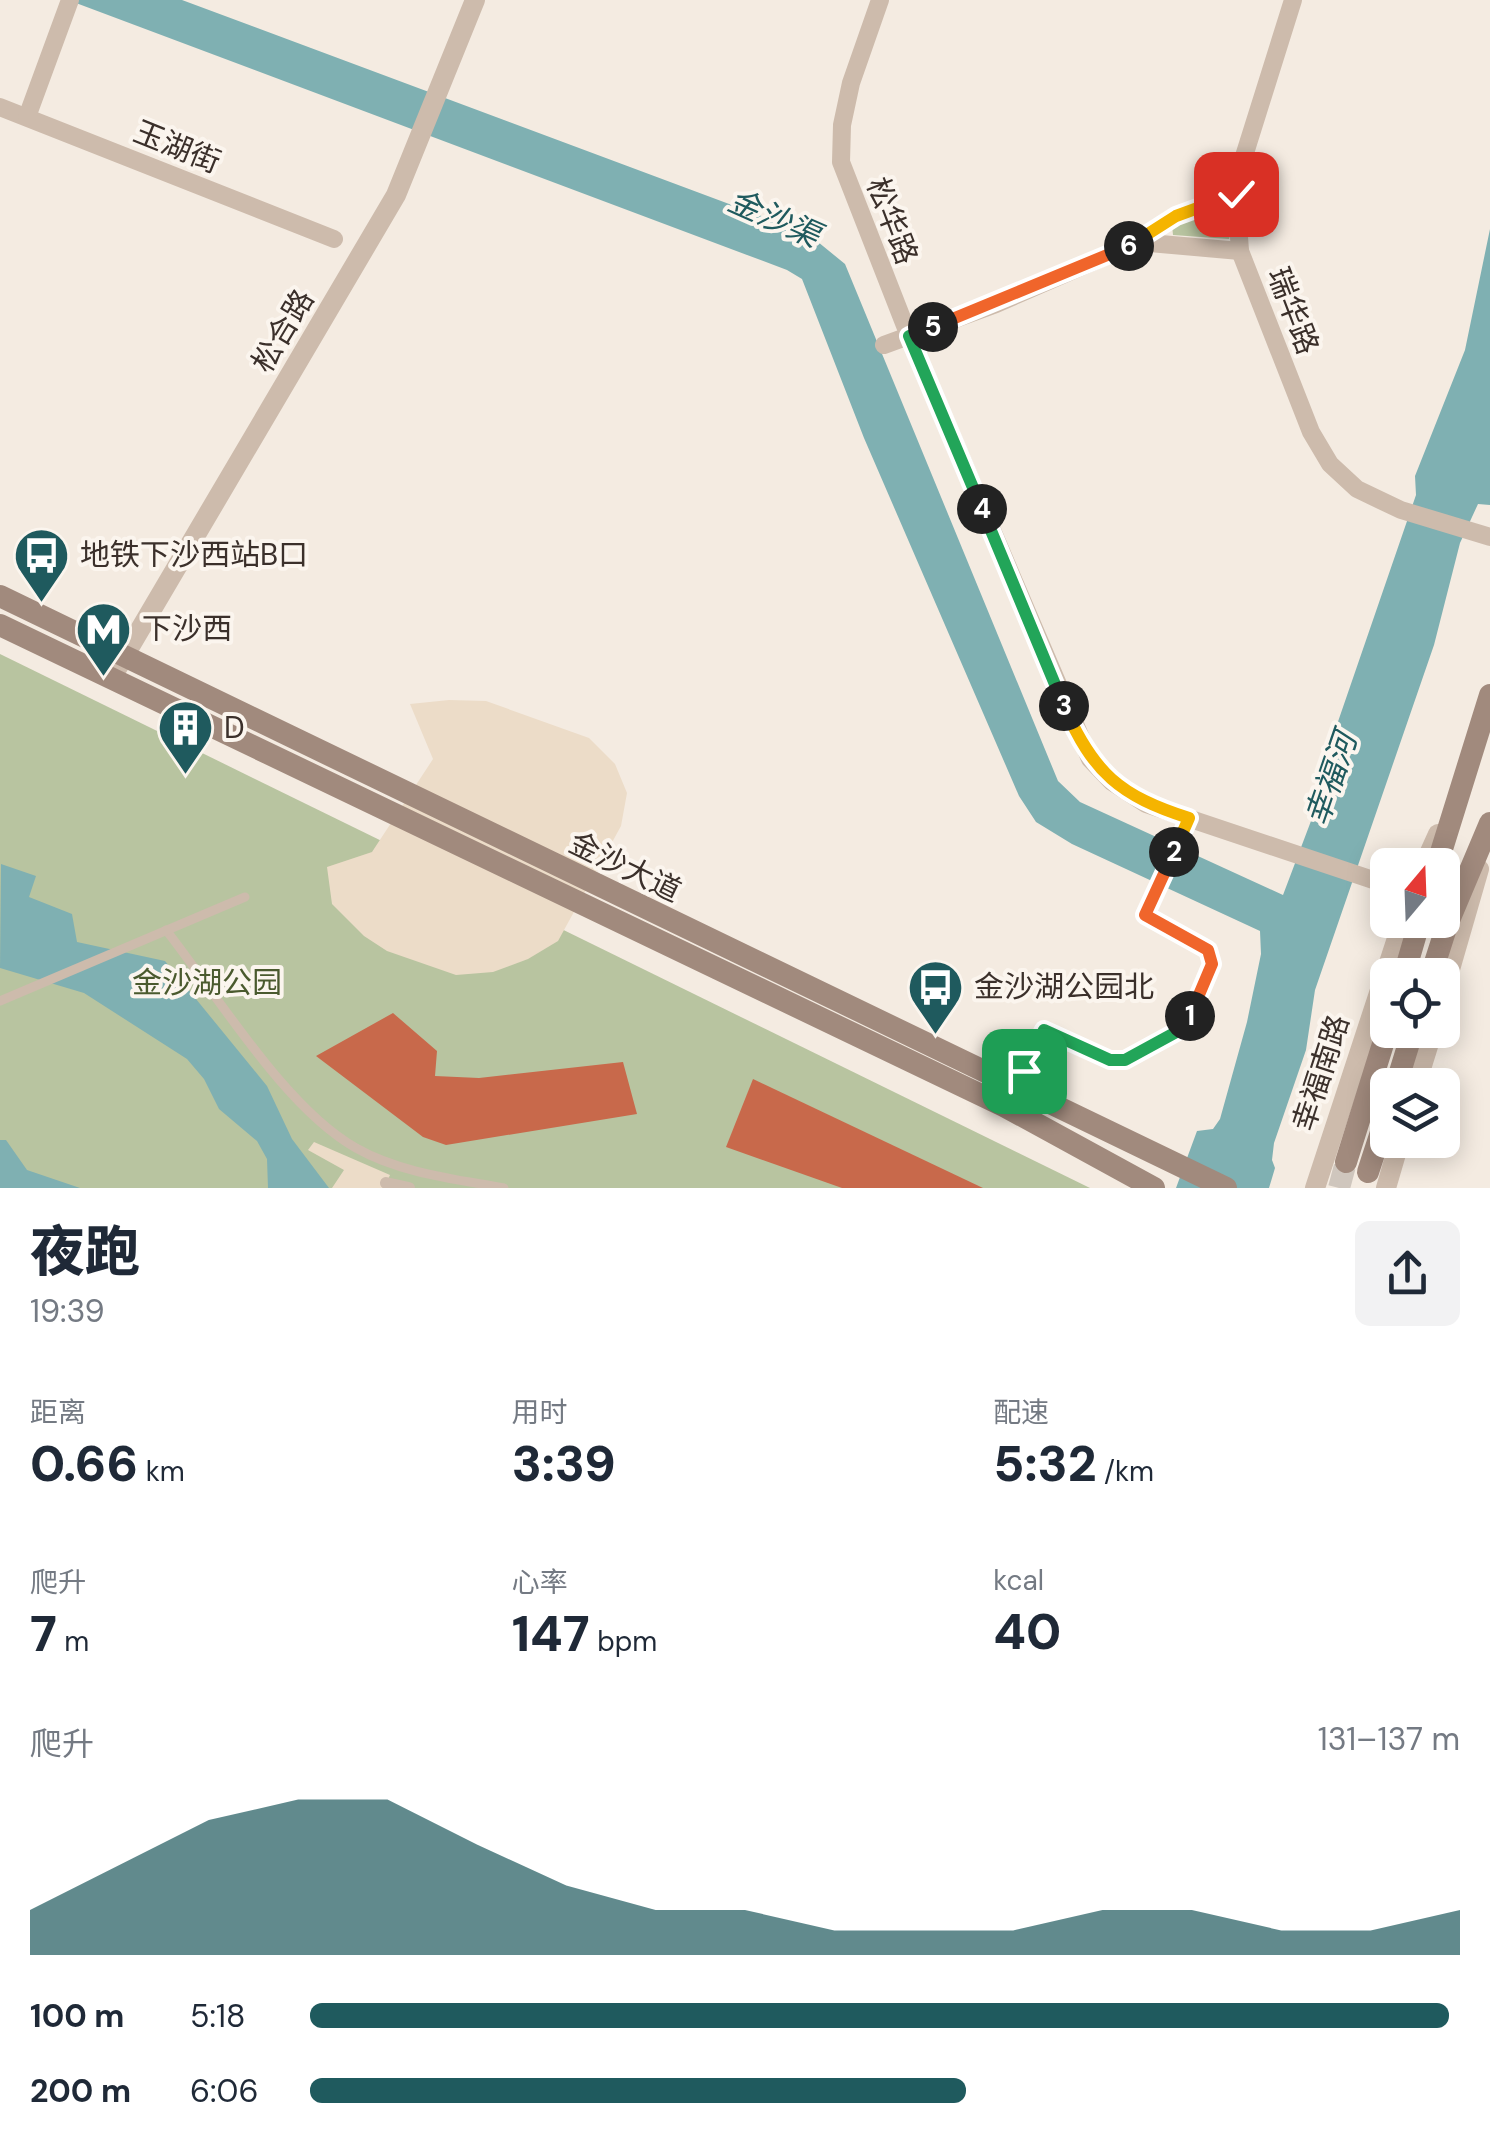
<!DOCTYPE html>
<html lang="zh">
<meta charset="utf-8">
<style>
:root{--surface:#fff;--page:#f2f2f3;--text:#1f2937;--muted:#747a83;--accent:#1f5a5e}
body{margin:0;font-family:"DM Sans","Noto Sans SC",sans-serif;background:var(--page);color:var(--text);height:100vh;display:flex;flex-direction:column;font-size:38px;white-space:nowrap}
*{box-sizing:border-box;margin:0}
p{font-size:32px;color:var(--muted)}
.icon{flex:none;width:55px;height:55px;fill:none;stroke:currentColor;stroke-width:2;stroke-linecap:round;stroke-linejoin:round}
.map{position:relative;height:1188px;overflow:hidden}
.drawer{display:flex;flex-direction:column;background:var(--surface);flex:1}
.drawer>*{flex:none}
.needle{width:65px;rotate:19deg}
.controls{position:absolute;left:1370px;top:848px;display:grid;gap:20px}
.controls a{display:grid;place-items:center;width:90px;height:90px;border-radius:15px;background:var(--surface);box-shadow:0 5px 25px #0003;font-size:50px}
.pin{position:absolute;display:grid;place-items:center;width:85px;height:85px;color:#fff;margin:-42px;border-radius:20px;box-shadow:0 5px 15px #0006}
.km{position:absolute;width:50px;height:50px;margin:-25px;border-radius:50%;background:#222;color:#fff;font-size:28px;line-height:50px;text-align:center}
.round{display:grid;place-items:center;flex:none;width:105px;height:105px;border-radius:15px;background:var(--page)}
.head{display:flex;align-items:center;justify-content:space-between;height:170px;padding:0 30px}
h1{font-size:55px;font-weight:800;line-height:75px}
.metrics{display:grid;grid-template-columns:repeat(3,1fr);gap:15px;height:170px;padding:10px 30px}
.metrics div{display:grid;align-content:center}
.metrics b{font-size:50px;font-weight:800}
.metrics small{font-size:28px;font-weight:400}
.metrics p{font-size:28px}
.chart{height:280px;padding:20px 30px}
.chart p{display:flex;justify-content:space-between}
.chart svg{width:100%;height:180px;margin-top:10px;fill:var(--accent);opacity:.7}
ul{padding:0 30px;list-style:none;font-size:32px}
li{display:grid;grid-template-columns:160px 120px 1fr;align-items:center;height:75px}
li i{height:25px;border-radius:12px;background:var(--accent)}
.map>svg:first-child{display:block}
.green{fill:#b8c4a0}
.plaza{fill:#ecdcc8}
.water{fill:#7fb0b2}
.building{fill:#c8694b}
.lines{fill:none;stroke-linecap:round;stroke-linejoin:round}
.secondary-tunnel{stroke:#cfc6bd;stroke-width:22;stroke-dasharray:22 11;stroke-linecap:butt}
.service{stroke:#cdbbac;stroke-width:9}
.pedestrian{stroke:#cdbbac;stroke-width:12}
.minor{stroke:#cdbbac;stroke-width:18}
.tertiary{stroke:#cdbbac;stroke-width:20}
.secondary{stroke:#a18a7d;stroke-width:22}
.split-1-casing{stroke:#fff;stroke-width:20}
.split-2-casing{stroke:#fff;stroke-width:20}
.split-3-casing{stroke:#fff;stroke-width:20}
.split-4-casing{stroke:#fff;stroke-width:20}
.split-5-casing{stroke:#fff;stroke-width:20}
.split-6-casing{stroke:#fff;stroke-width:20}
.split-7-casing{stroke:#fff;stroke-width:20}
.split-1{stroke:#22a559;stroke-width:12}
.split-2{stroke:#f0652b;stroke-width:12}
.split-3{stroke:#f5b400;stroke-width:12}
.split-4{stroke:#22a559;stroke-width:12}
.split-5{stroke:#22a559;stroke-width:12}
.split-6{stroke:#f0652b;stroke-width:12}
.split-7{stroke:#f5b400;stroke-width:12}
.labels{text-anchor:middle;stroke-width:8;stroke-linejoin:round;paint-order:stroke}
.street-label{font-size:30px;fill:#3b302b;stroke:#fbf5ee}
.poi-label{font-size:30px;fill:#3b302b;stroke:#fbf5ee;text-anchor:start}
.park-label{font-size:30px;fill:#4a5a2e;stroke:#fbf5ee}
.water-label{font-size:32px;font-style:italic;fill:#1f5a5e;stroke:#fbf5ee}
</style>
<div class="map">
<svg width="1490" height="1188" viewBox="0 0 1490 1188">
<rect width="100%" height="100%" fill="#f4ebe1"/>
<g class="green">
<path d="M1223 205 1229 208 1233 226 1229 239 1173 235 1172 225Z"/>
<path d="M0 654 1090 1188H0Z"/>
</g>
<g class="plaza">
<path d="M449 700 486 701 589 738 615 764 627 793 621 826 558 941 528 959 493 972 456 975 387 951 364 936 332 904 327 867 372 852 433 759 410 704Z"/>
<path d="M314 1142 390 1175 384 1188H332L344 1170 308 1150Z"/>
</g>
<g class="water">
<path d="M68 0H182L807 233 845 264 1058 781 1080 802 1283 895 1311 821 1310 803 1416 495 1415 476 1465 350 1490 229V505L1478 504 1460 543 1434 645 1315 990 1306 1050 1274 1143 1272 1160 1275 1168 1269 1188H1176L1197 1131 1213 1129 1220 1119 1247 1022 1261 954 1260 931 1072 844 1036 822 1019 796 864 438 802 279 787 270Z"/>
<path d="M1 864 36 876 29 897 72 914 77 942 165 961 267 1086 292 1139 329 1188H268L267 1159 257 1141 219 1109 204 1079 187 1059 84 993 0 968Z"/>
<path d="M0 1140H6L27 1170 80 1188H0Z"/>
</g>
<g class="building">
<path d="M393 1013 437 1051 435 1076 479 1078 623 1062 637 1114 446 1145 423 1137 316 1056Z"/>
<path d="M753 1079 983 1188H842L726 1147Z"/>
</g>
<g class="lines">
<path class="secondary-tunnel" d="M1339 1188 1346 1162"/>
<g class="service">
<path d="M166 930C218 996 285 1108 356 1148 400 1173 455 1179 504 1188"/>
<path d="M0 1001 245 897"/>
<path d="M1017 1086 1045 1030C1065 1039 1088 1055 1109 1060 1155 1070 1221 994 1209 950L1145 915 1189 819"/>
</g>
<path class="pedestrian" d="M386 1183 409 1188"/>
<g class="minor">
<path d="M880 0 851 83 842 125 841 162 909 336 1090 759 1112 782 1146 804 1388 885"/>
<path d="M1293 0 1240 169 1236 194 1240 251 1311 432 1330 464 1357 489 1401 510 1490 537"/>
<path d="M0 107 334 239"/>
<path d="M27 117 70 0"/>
<path d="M1138 242 1240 251"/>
<path d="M884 345 996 304 1138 242 1175 216 1236 194"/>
</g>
<g class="tertiary">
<path d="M112 677 396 195 475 0"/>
<path d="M1424 865 1438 834"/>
<path d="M1442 997 1479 869"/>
<path d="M1416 1085 1433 1030"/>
<path d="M1315 1188 1403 920"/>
<path d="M1386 1188 1400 1140"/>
</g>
<g class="secondary">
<path d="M0 596 1226 1188"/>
<path d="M0 625 1004 1106 1154 1188"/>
<path d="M1437 865 1490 695"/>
<path d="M1404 975 1420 920"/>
<path d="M1431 975 1447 925 1490 823"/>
<path d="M1396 1085 1413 1030"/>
<path d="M1346 1162 1388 1028"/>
<path d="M1368 1172 1388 1111"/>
</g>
</g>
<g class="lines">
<defs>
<path id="split-1" d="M1024 1071 1044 1030 1110 1060H1125L1180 1030 1190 1016"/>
<path id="split-2" d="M1174 852 1145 915 1208 950 1212 964 1190 1016"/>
<path id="split-3" d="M1064 706C1093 773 1120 796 1189 818L1174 852"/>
<path id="split-4" d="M982 509 1064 706"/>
<path id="split-5" d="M933 327 909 336 982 509"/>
<path id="split-6" d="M933 327 1129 246"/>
<path id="split-7" d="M1129 246 1176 216 1236 194"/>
</defs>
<use href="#split-1" class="split-1-casing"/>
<use href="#split-2" class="split-2-casing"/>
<use href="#split-3" class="split-3-casing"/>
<use href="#split-4" class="split-4-casing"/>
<use href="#split-5" class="split-5-casing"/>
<use href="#split-6" class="split-6-casing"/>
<use href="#split-7" class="split-7-casing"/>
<use href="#split-1" class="split-1"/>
<use href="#split-2" class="split-2"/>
<use href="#split-3" class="split-3"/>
<use href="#split-4" class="split-4"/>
<use href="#split-5" class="split-5"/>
<use href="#split-6" class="split-6"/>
<use href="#split-7" class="split-7"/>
</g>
<defs>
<symbol id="bus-pin" viewBox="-11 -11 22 30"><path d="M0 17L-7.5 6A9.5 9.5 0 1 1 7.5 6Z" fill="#1f5a5e" stroke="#fbf5ee"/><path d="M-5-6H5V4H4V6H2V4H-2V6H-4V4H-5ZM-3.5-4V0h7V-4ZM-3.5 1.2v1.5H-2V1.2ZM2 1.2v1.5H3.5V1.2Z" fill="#fff"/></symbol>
<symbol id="metro-pin" viewBox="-11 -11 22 30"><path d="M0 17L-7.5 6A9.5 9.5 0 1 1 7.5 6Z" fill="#1f5a5e" stroke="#fbf5ee"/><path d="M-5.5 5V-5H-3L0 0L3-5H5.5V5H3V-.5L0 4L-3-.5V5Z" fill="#fff"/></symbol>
<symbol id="building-pin" viewBox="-11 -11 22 30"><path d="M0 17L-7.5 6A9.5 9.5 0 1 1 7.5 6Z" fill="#1f5a5e" stroke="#fbf5ee"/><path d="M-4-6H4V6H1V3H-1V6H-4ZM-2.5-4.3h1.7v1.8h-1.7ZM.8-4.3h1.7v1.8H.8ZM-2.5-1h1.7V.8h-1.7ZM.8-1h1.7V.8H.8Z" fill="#fff"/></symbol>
</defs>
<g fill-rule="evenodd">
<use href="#bus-pin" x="10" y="524" width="63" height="86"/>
<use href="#metro-pin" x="72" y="598" width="63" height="86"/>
<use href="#building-pin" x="154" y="696" width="63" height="86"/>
<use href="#bus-pin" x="904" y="956" width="63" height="86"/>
</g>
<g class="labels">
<g class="street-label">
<text transform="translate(177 147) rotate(22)" y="10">玉湖街</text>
<text transform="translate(892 221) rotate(69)" y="10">松华路</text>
<text transform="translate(1293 311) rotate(69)" y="10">瑞华路</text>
<text transform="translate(283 331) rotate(-59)" y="10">松合路</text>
<text transform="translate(625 867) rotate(26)" y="10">金沙大道</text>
<text transform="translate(1321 1073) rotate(-72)" y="10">幸福南路</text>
</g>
<g class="poi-label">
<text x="80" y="565">地铁下沙西站B口</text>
<text x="142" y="639">下沙西</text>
<text x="224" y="738">D</text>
<text x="974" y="997">金沙湖公园北</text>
</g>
<g class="park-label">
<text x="207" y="993">金沙湖公园</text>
</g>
<g class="water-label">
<text transform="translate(774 218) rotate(24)" y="11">金沙渠</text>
<text transform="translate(1331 779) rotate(-71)" y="11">幸福河</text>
</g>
</g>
</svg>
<div class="controls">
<a><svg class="needle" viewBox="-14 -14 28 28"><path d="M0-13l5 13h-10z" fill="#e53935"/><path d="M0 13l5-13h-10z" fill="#747a83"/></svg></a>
<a><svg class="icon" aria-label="locate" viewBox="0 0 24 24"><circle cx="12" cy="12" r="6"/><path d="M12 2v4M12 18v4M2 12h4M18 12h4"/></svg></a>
<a><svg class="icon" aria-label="layers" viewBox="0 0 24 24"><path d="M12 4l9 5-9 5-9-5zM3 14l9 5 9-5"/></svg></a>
</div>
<div class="pin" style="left:1024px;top:1071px;background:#1e9e55"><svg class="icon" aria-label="arrive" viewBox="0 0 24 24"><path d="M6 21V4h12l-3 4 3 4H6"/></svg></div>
<div class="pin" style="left:1236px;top:194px;background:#d93025"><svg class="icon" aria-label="check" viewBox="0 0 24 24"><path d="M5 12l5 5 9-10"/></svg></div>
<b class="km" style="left:1190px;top:1016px">1</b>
<b class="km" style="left:1174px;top:852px">2</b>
<b class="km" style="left:1064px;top:706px">3</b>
<b class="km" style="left:982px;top:509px">4</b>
<b class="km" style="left:933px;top:327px">5</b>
<b class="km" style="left:1129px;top:246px">6</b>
</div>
<section class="drawer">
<div class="head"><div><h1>夜跑</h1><p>19:39</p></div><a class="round"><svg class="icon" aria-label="share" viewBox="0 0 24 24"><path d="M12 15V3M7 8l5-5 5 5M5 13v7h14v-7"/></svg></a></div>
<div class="metrics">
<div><p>距离</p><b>0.66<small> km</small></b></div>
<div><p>用时</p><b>3:39</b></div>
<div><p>配速</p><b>5:32<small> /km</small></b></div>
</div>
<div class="metrics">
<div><p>爬升</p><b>7<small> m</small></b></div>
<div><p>心率</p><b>147<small> bpm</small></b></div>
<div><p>kcal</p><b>40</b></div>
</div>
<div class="chart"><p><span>爬升</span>131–137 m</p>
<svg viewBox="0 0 160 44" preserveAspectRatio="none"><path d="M0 44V33L10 22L20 11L30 6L40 6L50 17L60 27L70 33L80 33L90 38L100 38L110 38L120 33L130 33L140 38L150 38L160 33V44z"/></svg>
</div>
<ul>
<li><b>100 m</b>5:18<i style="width:99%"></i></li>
<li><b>200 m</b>6:06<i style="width:57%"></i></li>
</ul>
</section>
